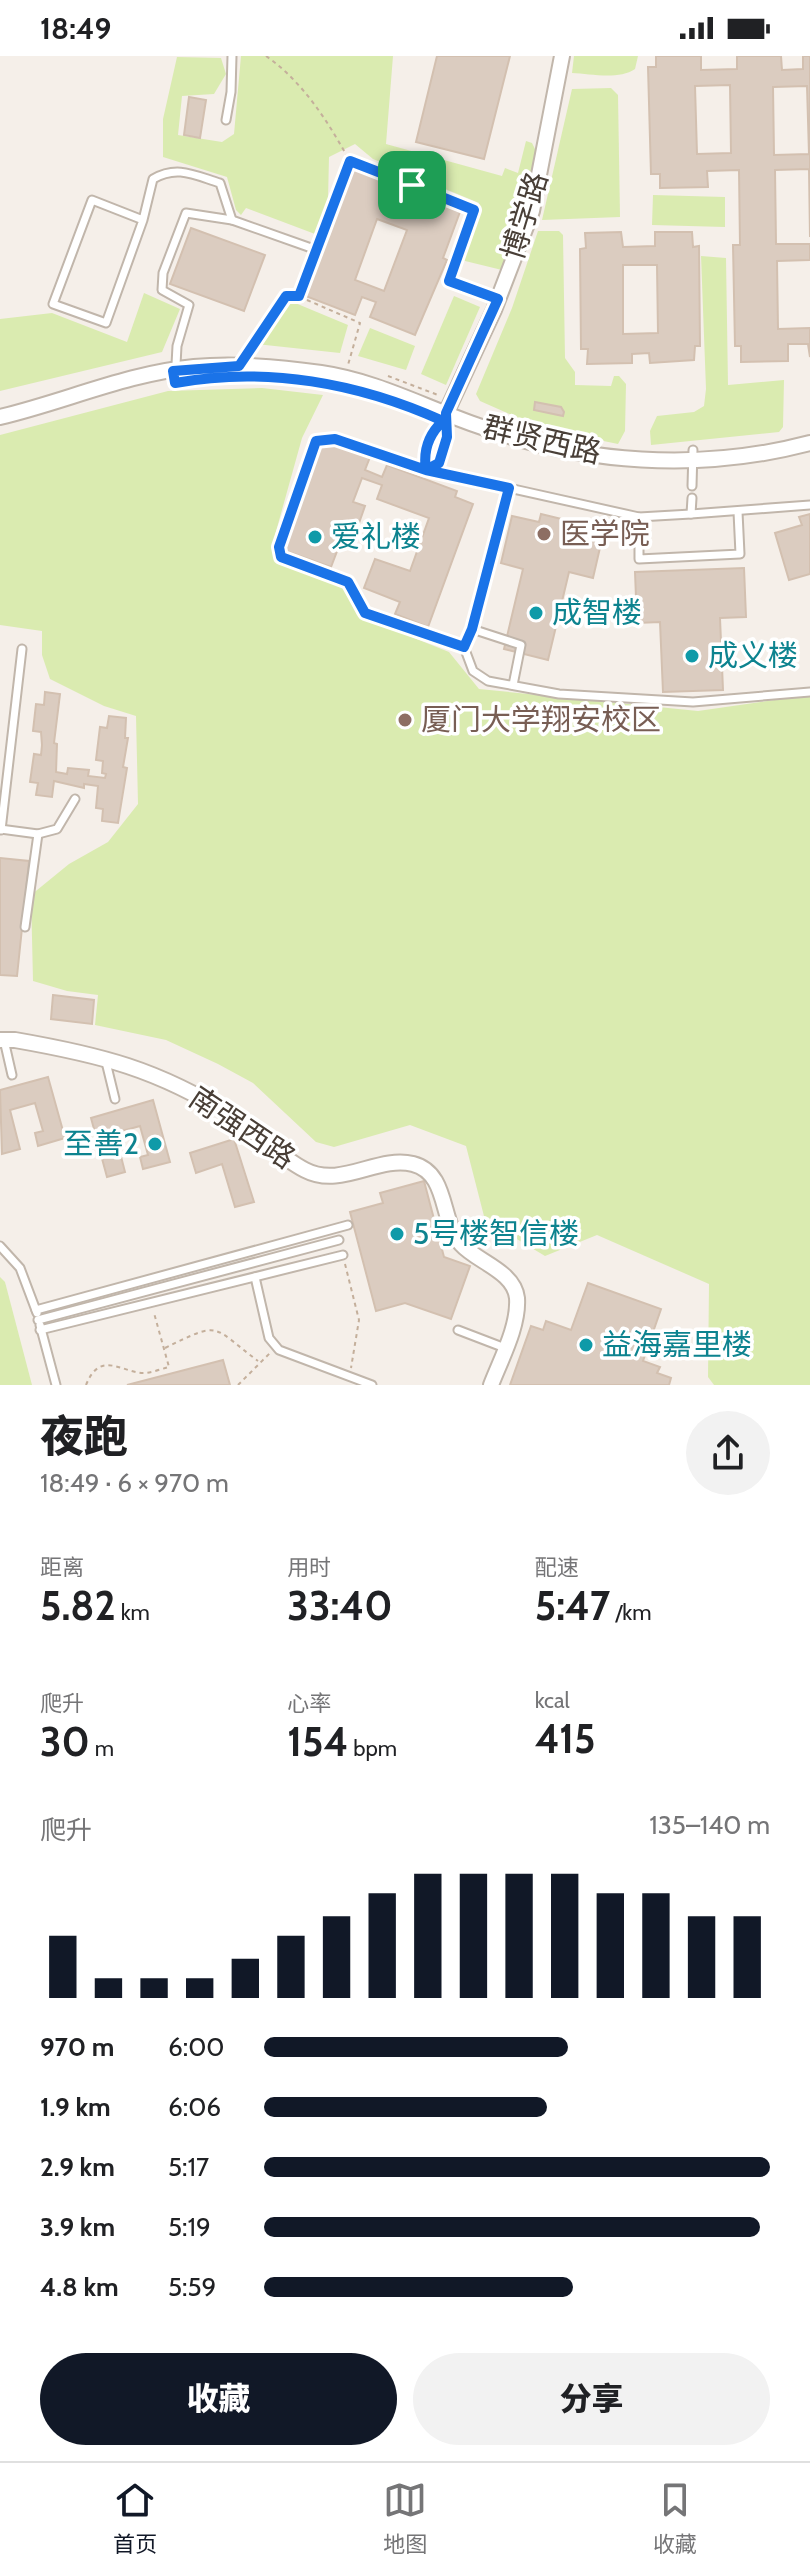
<!DOCTYPE html>
<html lang="zh">
<meta charset="utf-8">
<style>
:root{--surface:#fff;--page:#f2f2f2;--text:#202124;--muted:#757577;--line:#e0e0e0;--accent:#111827}
body{margin:0;font-family:Cabin,"Noto Sans SC",sans-serif;background:var(--page);color:var(--text);height:100vh;display:flex;flex-direction:column;font-size:30px;white-space:nowrap}
*{box-sizing:border-box;margin:0}
p{font-size:26px;color:var(--muted)}
.icon{flex:none;width:44px;height:44px;fill:none;stroke:currentColor;stroke-width:2;stroke-linecap:round;stroke-linejoin:round}
.map{position:relative;height:1329px;overflow:hidden}
.panel{display:flex;flex-direction:column;background:var(--surface);flex:1}
.panel>*{flex:none}
.pin{position:absolute;display:grid;place-items:center;width:68px;height:68px;color:#fff;margin:-34px;border-radius:16px;box-shadow:0 4px 12px #0006}
.round{display:grid;place-items:center;flex:none;width:84px;height:84px;border-radius:42px;background:var(--page)}
.headline{display:flex;align-items:center;justify-content:space-between;height:136px;padding:0 40px}
h1{font-size:44px;font-weight:800;line-height:60px}
.metrics{display:grid;grid-template-columns:repeat(3,1fr);gap:12px;height:136px;padding:8px 40px}
.metrics div{display:grid;align-content:center}
.metrics b{font-size:40px;font-weight:800}
.metrics small{font-size:22px;font-weight:400}
.metrics p{font-size:22px}
.chart{height:224px;padding:16px 40px}
.chart p{display:flex;justify-content:space-between}
.chart svg{width:100%;height:144px;margin-top:8px;stroke:var(--accent);stroke-width:6}
.button{display:flex;gap:16px;margin-top:auto;padding:16px 40px}
.button a{flex:1;height:92px;border-radius:48px;background:var(--accent);color:#fff;font-size:32px;font-weight:800;line-height:92px;text-align:center}
.button a+a{background:var(--page);color:var(--text)}
ul{padding:0 40px;list-style:none;font-size:26px}
li{display:grid;grid-template-columns:128px 96px 1fr;align-items:center;height:60px}
li i{height:20px;border-radius:10px;background:var(--accent)}
.status{display:flex;justify-content:space-between;align-items:center;height:56px;padding:0 40px;background:var(--surface);direction:ltr}
.status svg{height:22px;fill:currentColor}
.dock{display:flex;justify-content:space-around;align-items:center;height:112px;border-top:2px solid var(--line);background:var(--surface);font-size:22px;color:var(--muted)}
.dock a{display:grid;justify-items:center;gap:4px}
.dock .current{color:var(--accent)}
.map>svg:first-child{display:block}
.green{fill:#daebb0}
.building{fill:#dbccc0;stroke:#d3c0b0;stroke-width:2;fill-rule:evenodd}
.lines{fill:none;stroke-linecap:round;stroke-linejoin:round}
.lane-casing{stroke:#c1b6ab;stroke-width:11}
.street-casing{stroke:#c1b6ab;stroke-width:18}
.path{stroke:#c4af9b;stroke-width:2;stroke-dasharray:4 4;stroke-linecap:butt}
.lane{stroke:#fff;stroke-width:7}
.street{stroke:#fff;stroke-width:14}
.route-casing{stroke:#fff;stroke-width:16}
.route{stroke:#1a73e8;stroke-width:10}
.education-dot{fill:#8d6e63;stroke:#fff;stroke-width:3}
.culture-dot{fill:#0f9aa8;stroke:#fff;stroke-width:3}
.labels{text-anchor:middle;stroke-width:7;stroke-linejoin:round;paint-order:stroke}
.street-label{font-size:30px;fill:#493f37;stroke:#fff}
.education-label{font-size:30px;fill:#785e54;stroke:#fff;text-anchor:start}
.culture-label{font-size:30px;fill:#0d838f;stroke:#fff;text-anchor:start}
</style>
<div class="status"><b>18:49</b><svg viewBox="0 0 49 12"><path d="M0 12V9h3v3zM5 12V6h3v6zM10 12V3h3v9zM15 12V0h3v12zM26 1h20v11H26zM47 4h2v5h-2z"/></svg></div>
<div class="map">
<svg width="810" height="1329" viewBox="0 0 810 1329">
<rect width="100%" height="100%" fill="#f5efe9"/>
<g class="green">
<path d="M241 0H393L386 88 502 120 505 112 518 117 526 85 532 87 539 101 502 214 461 204 479 147 373 103 355 88 329 101 328 144 315 178 246 152 241 159 236 154 227 121 163 101V63L177 1 221 2 226 18 214 38 182 40 178 79 222 86 234 78Z"/>
<path d="M574 0H638L635 13C619 24 591 18 572 17Z"/>
<path d="M611 32 618 39 620 161 542 164 572 33Z"/>
<path d="M653 139 725 141V171L652 169Z"/>
<path d="M538 175H559L563 179 565 302 575 316V329L611 330 614 320H619L626 328 625 375 618 388 541 372 480 345 476 338 512 252Z"/>
<path d="M701 200 726 202 728 329 784 324 783 371 779 376 651 389 650 375 657 360 694 356 704 350 706 333Z"/>
<path d="M144 237 180 253 162 296 0 335V263L52 257 127 286Z"/>
<path d="M454 240 480 251 446 329 421 318Z"/>
<path d="M288 244 348 269 340 297 256 288 274 257Z"/>
<path d="M370 272 415 290 406 314 358 300Z"/>
<path d="M262 332 323 339 302 382 275 479 276 494 339 522 357 559 449 596 479 633 698 655 810 639V1329H714L708 1321 709 1228 597 1179 545 1200 485 1164 466 1090 410 1069 334 1091 316 1086 253 1027 218 1008 166 984 95 969 98 939 67 935 33 925 31 839 69 808 108 786 138 748 136 660 104 650 50 623 42 599V575L0 569V379L168 335Z"/>
<path d="M0 1221 5 1226 32 1329H0Z"/>
</g>
<g class="building">
<path d="M437 0H510L484 103 416 86Z"/>
<path d="M656 0H701V14L737 13V0H781L782 14 803 13V0H810V181L809 113 775 114 776 188H810V204L777 205 778 273 810 272V301L808 288H788V305L741 306V290H735L733 189H740L739 114 707 115 708 131 660 132V118H651L648 11H656ZM730 29 731 97 697 98 695 30ZM807 30 809 98 774 99 773 31Z"/>
<path d="M189 41 206 44 200 82 184 79Z"/>
<path d="M352 111 399 129 393 146 411 153 417 137 461 153 443 202 447 204 415 279 370 261 376 246 362 241 355 259 303 239ZM377 163 407 174 384 235 355 224Z"/>
<path d="M191 172 265 199 244 255 170 228Z"/>
<path d="M621 176 623 191 655 190V176H692L693 191 699 190 700 290H695L694 304 650 307 649 297 632 298V307L587 308 588 293H581L580 193 586 192 585 177ZM623 209H657L658 277 623 278Z"/>
<path d="M535 346 561 351 564 356 563 360 534 354Z"/>
<path d="M323 384 370 401 365 414 382 421 387 409 457 435 455 441 473 448 428 571 395 558 400 546 364 532 375 503 410 515 429 462 377 443 382 429 362 422 353 446 365 450 359 467 349 464 331 511 283 494Z"/>
<path d="M541 458 578 467 576 477 602 483 593 522 569 516 548 604 504 593 523 513 501 507 512 460 539 466Z"/>
<path d="M810 458V518L789 524 775 477 802 469 799 461Z"/>
<path d="M744 512 746 561 720 562 723 634 663 636 660 566 637 567 635 516Z"/>
<path d="M45 636 60 638 54 687 57 688 56 716 67 718 68 712 89 714 88 720 105 722 106 718 102 717 103 705 96 704 100 671 107 672 109 660 126 662 125 682H128L123 711 127 712 118 767 102 765 103 753 96 752 98 730 84 728V732L54 725 52 741 36 739 38 727 30 726 34 698 41 699 42 689 41 676 33 675 36 648 44 649Z"/>
<path d="M0 802 29 805 17 920 0 919Z"/>
<path d="M53 939 94 944 92 968 51 963Z"/>
<path d="M48 1021 65 1082 38 1090 35 1077 43 1075 35 1047 10 1054 20 1093 2 1098 0 1034Z"/>
<path d="M153 1044 170 1106 143 1113 140 1101 148 1099 140 1070 115 1077 125 1116 107 1121 91 1062Z"/>
<path d="M234 1083 254 1146 235 1151 222 1108 196 1117 190 1097Z"/>
<path d="M424 1125 444 1201 470 1210 451 1263 405 1247 376 1255 350 1156 383 1147 380 1137Z"/>
<path d="M588 1227 661 1253 643 1305 660 1311 657 1317 671 1322 669 1329H510L531 1270 543 1274 546 1265 571 1274Z"/>
<path d="M223 1304 230 1329H127Z"/>
</g>
<g class="lines">
<defs>
<g id="lane">
<path d="M226 64 231 36 232 0"/>
<path d="M143 164 92 144 53 248 106 267 143 164 153 123C177 109 194 119 220 127L232 164 314 193"/>
<path d="M241 308 286 240H299"/>
<path d="M175 327 177 290 189 249 162 234 163 217 186 157 232 164"/>
<path d="M443 365C429 378 423 395 426 414L439 407 447 381 446 357"/>
<path d="M692 430 693 394"/>
<path d="M509 432 426 414 335 383 316 385 279 491 281 501 348 526 365 557 464 591 472 573 509 432 639 461"/>
<path d="M692 442 691 458 810 449"/>
<path d="M691 458 639 461V503L740 498 738 456"/>
<path d="M472 573 521 589 513 629"/>
<path d="M464 591 473 615 488 625 559 638 693 646 810 636"/>
<path d="M0 773 38 778 57 773 75 743"/>
<path d="M1 774 22 593"/>
<path d="M25 871 38 778"/>
<path d="M4 984 12 1019"/>
<path d="M105 1002 115 1043"/>
<path d="M0 1190 20 1212 37 1257"/>
<path d="M255 1221 269 1282 279 1294 372 1329"/>
<path d="M36 1254 348 1169"/>
<path d="M38 1264 339 1184"/>
<path d="M40 1269 56 1329"/>
<path d="M40 1274 343 1199"/>
<path d="M458 1274 505 1292"/>
</g>
<g id="street">
<path d="M446 357 494 254 532 155 562 0"/>
<path d="M0 361C64 346 128 317 194 311 236 307 279 311 321 317 376 325 424 351 476 369 582 408 700 416 810 387"/>
<path d="M0 984H15C101 999 157 1013 232 1060 257 1076 279 1101 305 1114 341 1133 378 1099 413 1108 449 1117 440 1166 461 1188 477 1206 514 1215 517 1242 519 1270 501 1303 491 1329"/>
</g>
</defs>
<use href="#lane" class="lane-casing"/>
<use href="#street" class="street-casing"/>
<g class="path">
<path d="M266 0C302 25 328 65 349 104"/>
<path d="M320 183 350 105 474 154 449 225 486 239"/>
<path d="M302 232 312 204"/>
<path d="M307 244 360 267 348 309"/>
<path d="M388 320 438 339"/>
<path d="M345 1208 359 1264 351 1312"/>
<path d="M165 1292C222 1264 211 1270 258 1305"/>
<path d="M86 1329C100 1294 121 1316 143 1317 151 1317 161 1313 169 1311L154 1257"/>
<path d="M238 1329 270 1297"/>
</g>
<use href="#lane" class="lane"/>
<use href="#street" class="street"/>
</g>
<g class="lines">
<defs>
<path id="route" d="M412 129 350 105 299 240H286L239 310 173 315 175 327C266 310 359 327 443 365 429 378 423 395 426 414L509 432 472 573 464 591 365 557 348 526 281 501 279 491 316 385 335 383 426 414 439 407 447 381 446 357 498 243 449 225 474 154 412 129"/>
</defs>
<use href="#route" class="route-casing"/>
<use href="#route" class="route"/>
</g>
<g class="education-dot">
<circle cx="544" cy="478" r="8"/>
<circle cx="405" cy="664" r="8"/>
</g>
<g class="culture-dot">
<circle cx="315" cy="481" r="8"/>
<circle cx="536" cy="557" r="8"/>
<circle cx="692" cy="600" r="8"/>
<circle cx="155" cy="1088" r="8"/>
<circle cx="397" cy="1178" r="8"/>
<circle cx="586" cy="1289" r="8"/>
</g>
<g class="labels">
<g class="street-label">
<text transform="translate(525 160) rotate(-73)" y="10">博学路</text>
<text transform="translate(542 384) rotate(13)" y="10">群贤西路</text>
<text transform="translate(242 1072) rotate(34)" y="10">南强西路</text>
</g>
<g class="education-label">
<text x="560" y="488">医学院</text>
<text x="421" y="674">厦门大学翔安校区</text>
</g>
<g class="culture-label">
<text x="331" y="491">爱礼楼</text>
<text x="552" y="567">成智楼</text>
<text x="708" y="610">成义楼</text>
<text x="139" y="1098" text-anchor="end">至善2</text>
<text x="413" y="1188">5号楼智信楼</text>
<text x="602" y="1299">益海嘉里楼</text>
</g>
</g>
</svg>
<div class="pin" style="left:412px;top:129px;background:#1e9e55"><svg class="icon" aria-label="arrive" viewBox="0 0 24 24"><path d="M6 21V4h12l-3 4 3 4H6"/></svg></div>
</div>
<section class="panel">
<div class="headline"><div><h1>夜跑</h1><p>18:49 · 6 × 970 m</p></div><a class="round"><svg class="icon" aria-label="share" viewBox="0 0 24 24"><path d="M12 15V3M7 8l5-5 5 5M5 13v7h14v-7"/></svg></a></div>
<div class="metrics">
<div><p>距离</p><b>5.82<small> km</small></b></div>
<div><p>用时</p><b>33:40</b></div>
<div><p>配速</p><b>5:47<small> /km</small></b></div>
</div>
<div class="metrics">
<div><p>爬升</p><b>30<small> m</small></b></div>
<div><p>心率</p><b>154<small> bpm</small></b></div>
<div><p>kcal</p><b>415</b></div>
</div>
<div class="chart"><p><span>爬升</span>135–140 m</p>
<svg viewBox="0 0 160 44" preserveAspectRatio="none"><path d="M5 44V25M15 44V38M25 44V38M35 44V38M45 44V32M55 44V25M65 44V19M75 44V12M85 44V6M95 44V6M105 44V6M115 44V6M125 44V12M135 44V12M145 44V19M155 44V19"/></svg>
</div>
<ul>
<li><b>970 m</b>6:00<i style="width:60%"></i></li>
<li><b>1.9 km</b>6:06<i style="width:56%"></i></li>
<li><b>2.9 km</b>5:17<i style="width:100%"></i></li>
<li><b>3.9 km</b>5:19<i style="width:98%"></i></li>
<li><b>4.8 km</b>5:59<i style="width:61%"></i></li>
</ul>
<div class="button"><a>收藏</a><a>分享</a></div>
</section>
<nav class="dock">
<a class="current"><svg class="icon" aria-label="home" viewBox="0 0 24 24"><path d="M3 11l9-7 9 7M6 9v11h12V9"/></svg>首页</a>
<a><svg class="icon" aria-label="map" viewBox="0 0 24 24"><path d="M3 6l6-2 6 2 6-2v14l-6 2-6-2-6 2zM9 4v14M15 6v14"/></svg>地图</a>
<a><svg class="icon" aria-label="saved" viewBox="0 0 24 24"><path d="M7 4h10v16l-5-4-5 4z"/></svg>收藏</a>
</nav>
